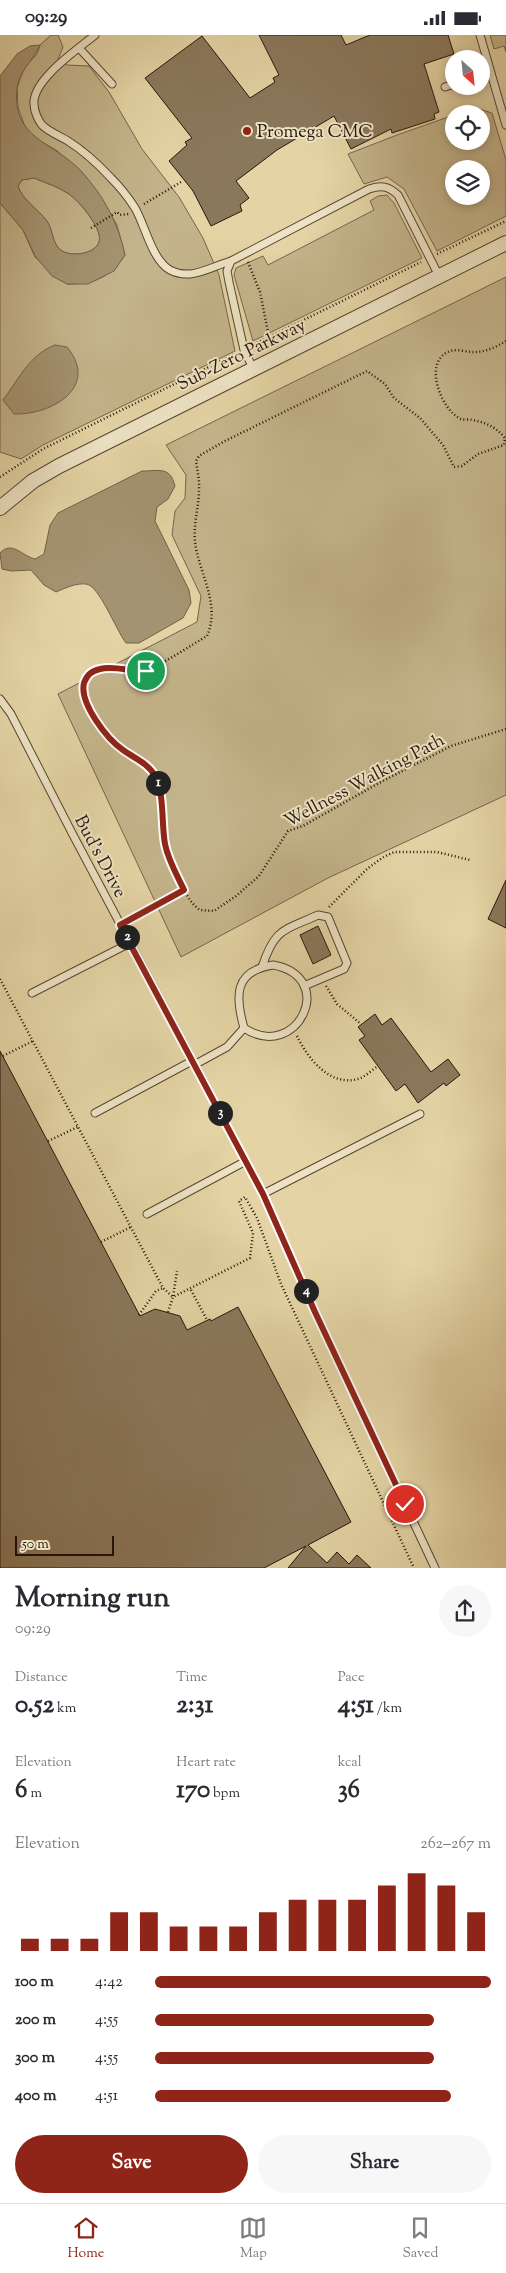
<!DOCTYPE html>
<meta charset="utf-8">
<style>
:root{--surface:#fff;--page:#f7f7f7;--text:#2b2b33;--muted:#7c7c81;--line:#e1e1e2;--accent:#8f2418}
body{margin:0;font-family:"Sorts Mill Goudy",serif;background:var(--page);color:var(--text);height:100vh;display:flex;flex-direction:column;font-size:19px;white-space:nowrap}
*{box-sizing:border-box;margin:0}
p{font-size:16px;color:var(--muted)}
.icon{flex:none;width:28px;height:28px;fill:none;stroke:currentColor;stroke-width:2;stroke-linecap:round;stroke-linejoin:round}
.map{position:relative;height:1533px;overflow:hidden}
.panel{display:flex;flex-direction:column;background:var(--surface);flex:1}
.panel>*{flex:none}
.needle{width:32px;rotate:153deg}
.controls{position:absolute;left:445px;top:15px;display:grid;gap:10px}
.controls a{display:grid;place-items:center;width:45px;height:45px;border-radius:50%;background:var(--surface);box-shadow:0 2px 8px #0003;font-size:25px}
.scale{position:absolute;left:15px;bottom:12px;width:99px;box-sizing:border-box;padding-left:5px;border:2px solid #29150b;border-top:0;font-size:14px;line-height:18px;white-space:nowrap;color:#29150b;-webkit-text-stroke:4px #ede3c4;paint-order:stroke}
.pin{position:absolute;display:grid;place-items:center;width:42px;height:42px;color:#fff;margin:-21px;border:2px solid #fff;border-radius:50%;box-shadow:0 1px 5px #0007}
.km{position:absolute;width:25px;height:25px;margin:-12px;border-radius:50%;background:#222;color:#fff;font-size:14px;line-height:25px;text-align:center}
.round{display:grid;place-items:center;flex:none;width:52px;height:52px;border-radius:26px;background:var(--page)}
.headline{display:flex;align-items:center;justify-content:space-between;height:85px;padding:0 15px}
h1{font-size:28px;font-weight:700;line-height:38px}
.stats{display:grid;grid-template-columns:repeat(3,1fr);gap:8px;height:85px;padding:5px 15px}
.stats div{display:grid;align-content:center}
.stats b{font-size:25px;font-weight:700}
.stats small{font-size:14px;font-weight:400}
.stats p{font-size:14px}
.chart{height:140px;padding:10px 15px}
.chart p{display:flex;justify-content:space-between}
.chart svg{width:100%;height:90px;margin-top:5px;stroke:var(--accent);stroke-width:6}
.primary-button{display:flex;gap:10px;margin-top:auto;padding:10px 15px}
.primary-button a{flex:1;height:58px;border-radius:30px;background:var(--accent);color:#fff;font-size:20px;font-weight:700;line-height:58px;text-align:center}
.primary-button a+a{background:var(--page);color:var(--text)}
ul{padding:0 15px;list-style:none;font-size:16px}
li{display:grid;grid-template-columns:80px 60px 1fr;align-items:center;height:38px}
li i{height:12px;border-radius:6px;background:var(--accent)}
.status{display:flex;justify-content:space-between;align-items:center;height:35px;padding:0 25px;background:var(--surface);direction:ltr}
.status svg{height:14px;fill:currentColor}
.tab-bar{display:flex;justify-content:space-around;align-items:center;height:70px;border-top:1px solid var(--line);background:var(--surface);font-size:14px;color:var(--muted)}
.tab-bar a{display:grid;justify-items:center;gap:2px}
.tab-bar .on{color:var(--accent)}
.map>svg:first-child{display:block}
.green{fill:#c4b48b;stroke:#76644b;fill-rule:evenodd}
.water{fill:#a49371;stroke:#736148;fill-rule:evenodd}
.building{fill:#8a785b;stroke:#29150b}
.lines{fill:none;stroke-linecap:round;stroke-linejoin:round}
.lane-casing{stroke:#584532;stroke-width:9}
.street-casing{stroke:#584532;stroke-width:16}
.path{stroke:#29150b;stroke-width:2.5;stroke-dasharray:1 2.5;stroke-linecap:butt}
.lane{stroke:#ede3c4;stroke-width:7}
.street{stroke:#ede3c4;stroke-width:14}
.route-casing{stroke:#fff;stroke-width:10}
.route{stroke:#8f2418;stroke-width:6}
.poi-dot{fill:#8f2418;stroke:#ede3c4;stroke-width:2}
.labels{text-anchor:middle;stroke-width:4;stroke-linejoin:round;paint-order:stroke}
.poi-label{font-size:18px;fill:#29150b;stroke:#ede3c4;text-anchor:start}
.street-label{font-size:18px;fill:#29150b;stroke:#ede3c4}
</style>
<div class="status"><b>09:29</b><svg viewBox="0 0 49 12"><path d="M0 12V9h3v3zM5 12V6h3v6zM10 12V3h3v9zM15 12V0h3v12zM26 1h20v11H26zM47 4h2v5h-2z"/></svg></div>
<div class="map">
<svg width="506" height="1533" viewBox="0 0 506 1533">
<rect width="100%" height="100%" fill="#e4d4a5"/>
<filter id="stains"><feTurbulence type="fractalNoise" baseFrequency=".004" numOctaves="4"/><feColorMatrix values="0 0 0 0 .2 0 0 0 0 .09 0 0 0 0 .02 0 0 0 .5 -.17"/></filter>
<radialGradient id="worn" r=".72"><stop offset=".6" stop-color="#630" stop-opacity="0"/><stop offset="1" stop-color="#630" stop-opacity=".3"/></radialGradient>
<g class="green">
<path d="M51 0H58L63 12 58 24 67 30 89 31 109 57 142 114 179 162 203 203 219 240 235 316 43 410 21 424 0 417V168L23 195 35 222 67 249C95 249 109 243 125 220L117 190 100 161 80 135 56 115 33 102 26 95 18 72 17 53 24 33 37 19 40 10Z"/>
<path d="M490 0H506V17L504 11 494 14Z"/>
<path d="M476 73 492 78 506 125V181L437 216 404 154 387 142 364 149 348 119 397 100 454 80V106H481V79H458ZM454 134H481V161H454Z"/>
<path d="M34 143C46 148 59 152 69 159 80 167 96 187 99 199 104 218 74 223 62 216 52 210 53 195 47 186 37 173 23 166 18 151L22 145Z"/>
<path d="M387 160 394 168 422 223 253 306 234 240 236 233 263 221 268 230 374 175 370 166 378 161Z"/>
<path d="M506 242V760L328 843 181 922 58 659 197 587 201 561 172 500 175 476 185 463 186 440 166 410Z"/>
</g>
<g class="water">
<path d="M40 10C34 25 19 36 17 53 11 104 54 107 81 136 103 160 118 187 125 220L114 236 88 249H67L52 241 35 221 23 195 0 168V41L17 19 30 11ZM34 143C46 148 59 152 69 159 80 167 96 187 99 199 104 218 74 223 62 216 52 210 53 194 47 186 37 173 23 166 18 151L22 145Z"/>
<path d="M55 310 67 312C100 352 52 380 14 379L3 365C19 344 29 320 55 310Z"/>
<path d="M142 436C160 436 170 431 175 451L168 464 157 472 155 486 189 555 191 568 183 583 139 608H126C116 595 99 550 86 549 75 548 66 553 56 557L44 550 31 535 11 536 2 534 0 518C12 505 22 521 35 524L44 519 50 490 58 478Z"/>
</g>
<g class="building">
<path d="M259 0H341L346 10 370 0H448L454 19 424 29 439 77 434 79 435 84 392 98 391 94 351 114 334 81 277 115 236 146 249 163 240 170 242 176 211 191 193 156 169 126 187 110 185 107 192 103 145 43 202 1 250 63 275 47 273 43 279 40Z"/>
<path d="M506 845V893L488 884Z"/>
<path d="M318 891 331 920 313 929 300 900Z"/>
<path d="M375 979 382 990 391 983 431 1037 448 1024 460 1040 446 1051 444 1048 418 1068 405 1049 396 1056 359 1005 365 1001 358 992Z"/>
<path d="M0 1016 140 1281 155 1274 180 1281 187 1295 210 1284 211 1286 238 1272 351 1487 308 1510 327 1528 337 1517 349 1529 357 1520 371 1533H288L306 1511 264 1533H0Z"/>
</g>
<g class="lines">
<defs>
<g id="lane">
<path d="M95 0C78 14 32 45 34 69 34 76 38 85 42 90 49 97 60 101 68 106 84 116 98 129 111 143 120 152 128 162 135 173 145 190 152 225 170 235 191 246 210 232 231 226"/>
<path d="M480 0 506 90"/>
<path d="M79 13 112 49"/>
<path d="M481 40 490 37"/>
<path d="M445 52 454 49"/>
<path d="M253 333 244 315 229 247 227 236 231 226 369 154C382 150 388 151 398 160L439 241"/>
<path d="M0 664 11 679 72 798 263 1159 315 1277 435 1533"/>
<path d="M273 930C339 942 297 1028 244 993 235 961 234 936 273 930Z"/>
<path d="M262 932C275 893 283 896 318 880L328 882 347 928 344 934 304 951"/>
<path d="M32 958 130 908"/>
<path d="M194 1030 227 1012 244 993"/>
<path d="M95 1078 192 1026"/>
<path d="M263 1159 420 1079"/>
<path d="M147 1179 246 1126"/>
</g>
<path id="street" d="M0 473 33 446 59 431 506 208"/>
</defs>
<use href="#lane" class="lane-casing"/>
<use href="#street" class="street-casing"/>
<g class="path">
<path d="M144 169 181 147"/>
<path d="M91 193 117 177 120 180 129 179"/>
<path d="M437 219 506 186"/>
<path d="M248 227 260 257 269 302"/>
<path d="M506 306C496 312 486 317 474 317 466 317 455 313 448 317 423 328 441 375 461 384 464 385 469 384 472 385 485 387 496 392 505 403L504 410 478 419 462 431 454 432 443 410 420 383 394 363 385 349 367 336 225 406 199 421 196 426C197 434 199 442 199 449 200 469 193 487 195 507 199 539 221 569 207 601 193 609 157 633 144 636 127 639 97 624 86 642 74 663 105 700 120 713 131 722 145 727 153 738 167 756 161 787 165 809 168 824 175 837 182 851 187 860 191 869 200 875L214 876 236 861 259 841 288 796 303 791 379 748 451 711 506 694"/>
<path d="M251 311 421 227"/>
<path d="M0 442 43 414 235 319"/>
<path d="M329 872 367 834 382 823 394 817H437L470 825"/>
<path d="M128 886 184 855"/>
<path d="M0 944 163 1253 173 1262 177 1236"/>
<path d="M326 951 337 969 361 989"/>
<path d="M297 1001C307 1022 329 1052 358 1044 365 1042 372 1035 378 1031"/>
<path d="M3 1021 33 1006"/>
<path d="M48 1106 78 1092"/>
<path d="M101 1207 131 1192"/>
<path d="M191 1255 207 1285"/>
<path d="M168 1277 173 1262 250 1223 253 1198 239 1166 245 1162 257 1183 281 1249 414 1533"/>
<path d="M139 1280 156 1256 163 1253"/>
</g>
<use href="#lane" class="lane"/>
<use href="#street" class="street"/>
</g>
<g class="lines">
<defs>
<path id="route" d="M146 636C131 637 114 630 100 634 91 636 87 640 84 648 79 668 107 704 123 715 134 723 149 729 155 741 165 762 161 787 165 809 168 825 177 840 184 855L120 890 263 1159 315 1277 405 1469"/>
</defs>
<use href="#route" class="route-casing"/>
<use href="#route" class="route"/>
</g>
<circle class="poi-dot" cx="247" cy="96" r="5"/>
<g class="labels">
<g class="poi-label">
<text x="257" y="102">Promega CMC</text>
</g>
<g class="street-label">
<text transform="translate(241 319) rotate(-26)" y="6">Sub-Zero Parkway</text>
<text transform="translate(364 745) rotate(-28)" y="6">Wellness Walking Path</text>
<text transform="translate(101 821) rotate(62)" y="6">Bud's Drive</text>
</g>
</g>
<rect width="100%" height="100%" filter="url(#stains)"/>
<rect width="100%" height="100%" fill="url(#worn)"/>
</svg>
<div class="controls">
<a><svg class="needle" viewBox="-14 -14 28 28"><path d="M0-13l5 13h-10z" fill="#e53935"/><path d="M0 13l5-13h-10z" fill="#7c7c81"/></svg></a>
<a><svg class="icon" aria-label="locate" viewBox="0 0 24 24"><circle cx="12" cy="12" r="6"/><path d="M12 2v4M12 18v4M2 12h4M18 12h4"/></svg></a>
<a><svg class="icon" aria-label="layers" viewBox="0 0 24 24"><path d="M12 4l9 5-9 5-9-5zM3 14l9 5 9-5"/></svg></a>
</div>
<div class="scale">50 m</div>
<div class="pin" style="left:146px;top:636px;background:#1e9e55"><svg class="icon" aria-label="arrive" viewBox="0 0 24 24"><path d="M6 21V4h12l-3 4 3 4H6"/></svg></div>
<div class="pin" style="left:405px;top:1469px;background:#d93025"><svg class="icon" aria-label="check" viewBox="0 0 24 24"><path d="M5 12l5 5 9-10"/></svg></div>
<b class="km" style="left:158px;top:748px">1</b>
<b class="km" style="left:127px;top:902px">2</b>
<b class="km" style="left:220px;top:1078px">3</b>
<b class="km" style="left:306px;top:1256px">4</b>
</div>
<section class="panel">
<div class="headline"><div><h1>Morning run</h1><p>09:29</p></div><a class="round"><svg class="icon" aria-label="share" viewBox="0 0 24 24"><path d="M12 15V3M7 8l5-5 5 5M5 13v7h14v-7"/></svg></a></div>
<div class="stats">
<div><p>Distance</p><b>0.52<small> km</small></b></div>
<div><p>Time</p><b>2:31</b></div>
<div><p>Pace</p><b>4:51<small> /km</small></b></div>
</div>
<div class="stats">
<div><p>Elevation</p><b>6<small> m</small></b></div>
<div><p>Heart rate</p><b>170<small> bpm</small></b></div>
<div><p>kcal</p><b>36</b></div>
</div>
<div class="chart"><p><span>Elevation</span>262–267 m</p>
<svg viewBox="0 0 160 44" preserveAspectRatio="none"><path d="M5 44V38M15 44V38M25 44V38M35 44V25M45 44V25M55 44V32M65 44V32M75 44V32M85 44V25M95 44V19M105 44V19M115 44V19M125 44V12M135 44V6M145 44V12M155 44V25"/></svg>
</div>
<ul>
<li><b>100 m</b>4:42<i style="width:100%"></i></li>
<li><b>200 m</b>4:55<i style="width:83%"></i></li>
<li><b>300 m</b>4:55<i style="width:83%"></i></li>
<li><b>400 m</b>4:51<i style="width:88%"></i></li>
</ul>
<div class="primary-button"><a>Save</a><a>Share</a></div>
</section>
<nav class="tab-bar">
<a class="on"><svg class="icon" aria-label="home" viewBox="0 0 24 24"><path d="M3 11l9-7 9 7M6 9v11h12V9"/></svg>Home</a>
<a><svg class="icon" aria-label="map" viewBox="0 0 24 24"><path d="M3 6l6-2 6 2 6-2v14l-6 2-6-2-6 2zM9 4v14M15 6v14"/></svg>Map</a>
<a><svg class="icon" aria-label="saved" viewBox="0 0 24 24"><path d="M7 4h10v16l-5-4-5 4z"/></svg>Saved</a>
</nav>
